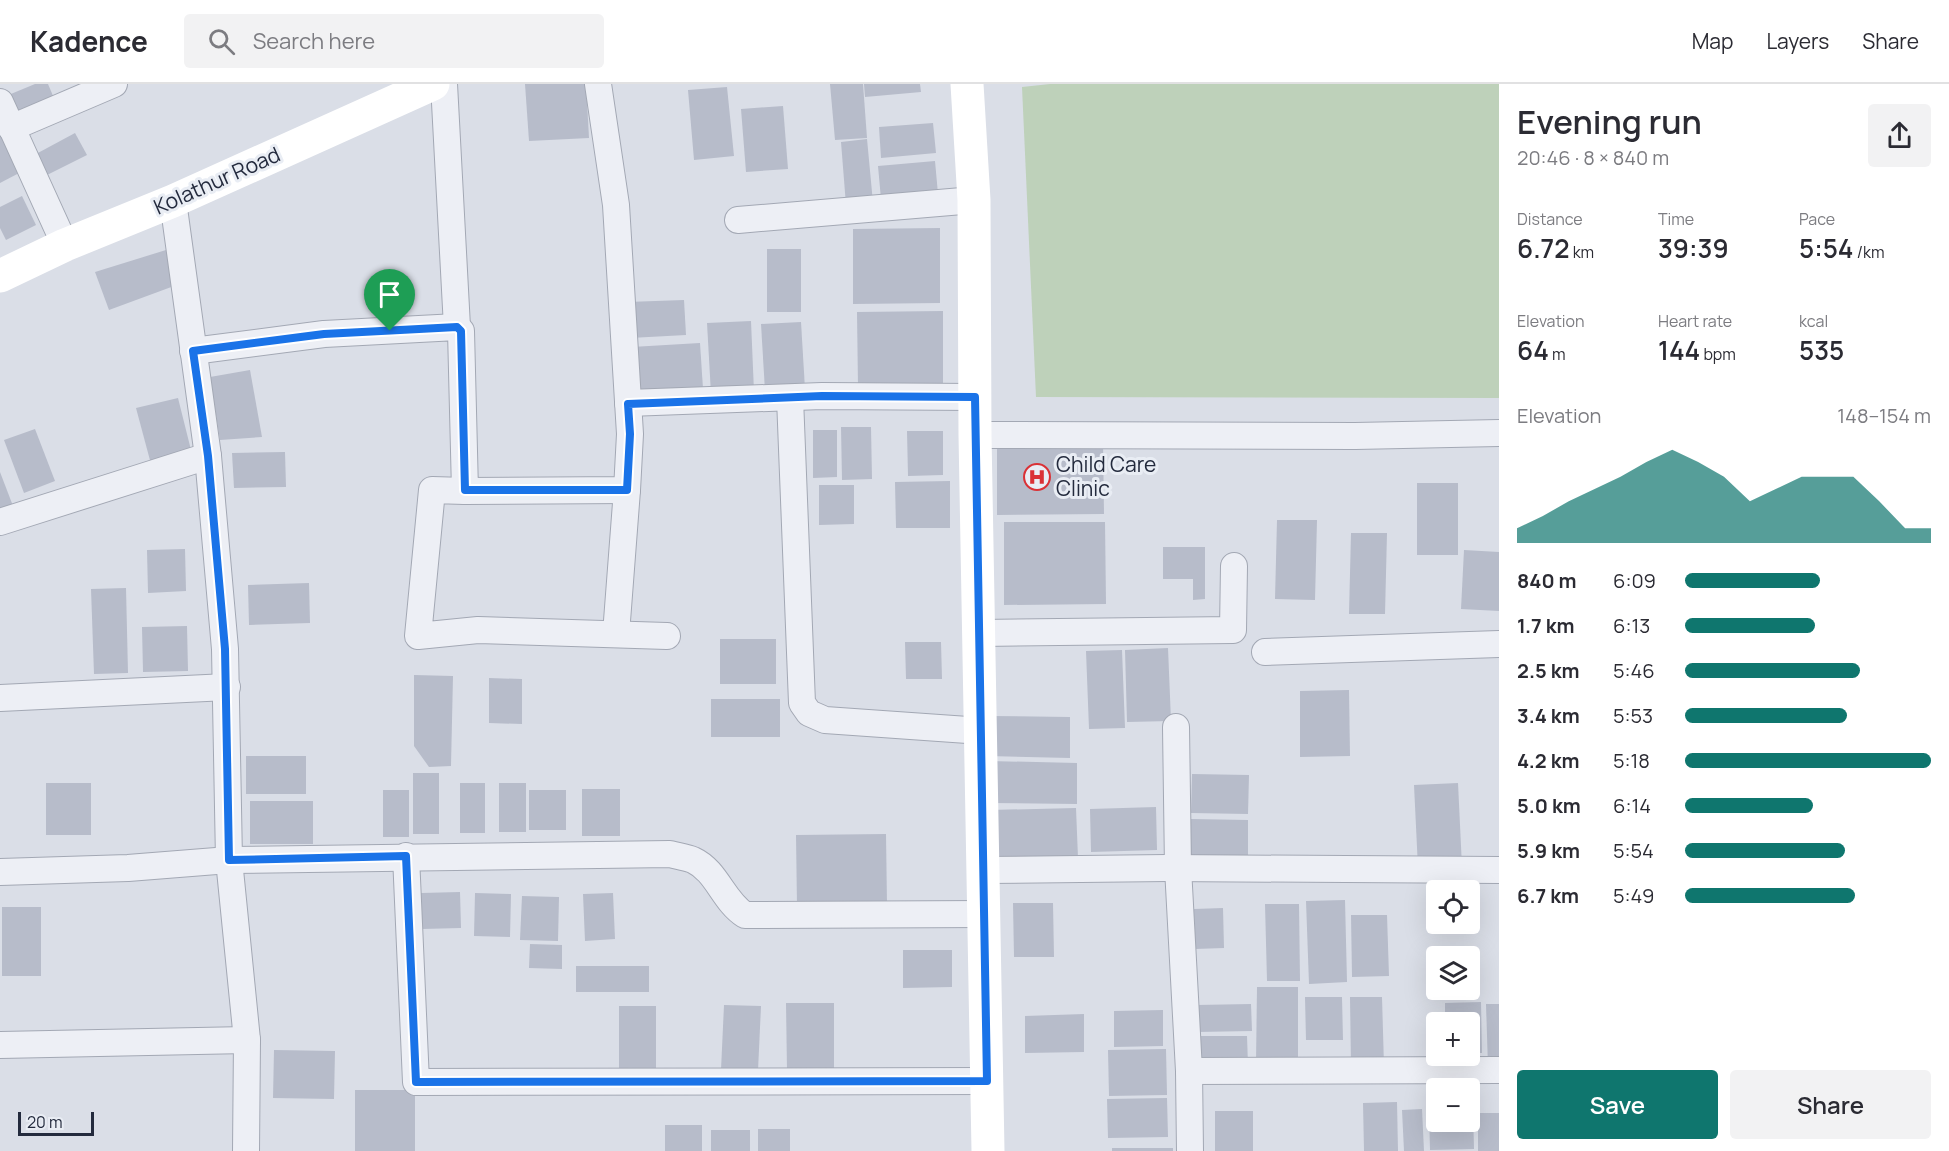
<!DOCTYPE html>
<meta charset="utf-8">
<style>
:root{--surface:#fff;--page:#f2f2f3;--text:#2b2b33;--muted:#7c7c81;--line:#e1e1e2;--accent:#0f766e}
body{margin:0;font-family:Manrope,sans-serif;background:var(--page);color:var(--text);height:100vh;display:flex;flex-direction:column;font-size:22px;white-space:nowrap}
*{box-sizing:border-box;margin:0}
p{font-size:20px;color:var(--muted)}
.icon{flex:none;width:33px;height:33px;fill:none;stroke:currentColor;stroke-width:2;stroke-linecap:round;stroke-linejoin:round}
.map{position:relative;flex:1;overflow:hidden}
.side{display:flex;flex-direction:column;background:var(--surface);width:450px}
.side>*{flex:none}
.buttons{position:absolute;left:1426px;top:796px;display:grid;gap:12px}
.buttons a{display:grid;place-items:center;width:54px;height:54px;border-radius:6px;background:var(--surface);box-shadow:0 6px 24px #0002;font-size:30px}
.scale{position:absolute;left:18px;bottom:15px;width:76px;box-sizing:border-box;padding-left:6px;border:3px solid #232a3d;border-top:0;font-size:16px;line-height:21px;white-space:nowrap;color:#232a3d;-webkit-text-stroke:4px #e9edf4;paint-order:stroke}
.pin{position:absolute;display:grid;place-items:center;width:51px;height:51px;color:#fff;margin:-62px -26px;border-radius:50% 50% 50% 0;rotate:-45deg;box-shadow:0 0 6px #0007}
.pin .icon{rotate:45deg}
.round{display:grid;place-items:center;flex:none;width:63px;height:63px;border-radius:6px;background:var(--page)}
.headline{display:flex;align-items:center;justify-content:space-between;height:102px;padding:0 18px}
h1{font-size:33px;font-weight:600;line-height:45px}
.metrics{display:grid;grid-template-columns:repeat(3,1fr);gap:9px;height:102px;padding:6px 18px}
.metrics div{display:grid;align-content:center}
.metrics b{font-size:26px;font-weight:600}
.metrics small{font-size:16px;font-weight:400}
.metrics p{font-size:16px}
.chart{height:168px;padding:12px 18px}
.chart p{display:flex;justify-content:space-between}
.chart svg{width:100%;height:108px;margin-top:6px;fill:var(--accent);opacity:.7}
.button{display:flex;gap:12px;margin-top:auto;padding:12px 18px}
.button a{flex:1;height:69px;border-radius:6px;background:var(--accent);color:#fff;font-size:24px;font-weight:600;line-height:69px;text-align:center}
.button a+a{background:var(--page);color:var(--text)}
ul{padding:0 18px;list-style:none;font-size:20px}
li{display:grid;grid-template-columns:96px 72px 1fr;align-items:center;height:45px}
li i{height:15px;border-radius:8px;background:var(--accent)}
header{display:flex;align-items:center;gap:36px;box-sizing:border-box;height:84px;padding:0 30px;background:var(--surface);border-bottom:2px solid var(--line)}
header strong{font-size:28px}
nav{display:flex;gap:33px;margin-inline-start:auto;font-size:21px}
.search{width:420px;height:54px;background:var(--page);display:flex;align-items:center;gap:15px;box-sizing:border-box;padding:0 21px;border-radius:6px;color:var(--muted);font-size:22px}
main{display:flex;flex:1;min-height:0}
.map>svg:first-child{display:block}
.green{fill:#bed1ba}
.building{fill:#b7bcca}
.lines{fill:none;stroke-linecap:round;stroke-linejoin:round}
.street-casing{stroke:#a3a8b4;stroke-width:28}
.street{stroke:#edeff5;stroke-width:26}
.secondary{stroke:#fff;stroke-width:33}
.route-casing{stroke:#fff;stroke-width:12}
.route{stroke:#1a73e8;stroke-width:8}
.labels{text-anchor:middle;stroke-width:6;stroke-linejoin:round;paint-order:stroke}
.street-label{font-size:21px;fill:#232a3d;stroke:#e9edf4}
.poi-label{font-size:21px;fill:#232a3d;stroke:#e9edf4;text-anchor:start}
</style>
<header>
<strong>Kadence</strong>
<div class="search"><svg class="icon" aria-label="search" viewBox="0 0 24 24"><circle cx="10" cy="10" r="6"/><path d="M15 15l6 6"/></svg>Search here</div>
<nav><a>Map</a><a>Layers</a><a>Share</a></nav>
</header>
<main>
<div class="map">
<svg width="1499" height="1067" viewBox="0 0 1499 1067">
<rect width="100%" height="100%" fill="#dadee7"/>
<path class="green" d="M1050 0H1499V314L1036 313 1022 3Z"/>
<g class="building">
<path d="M35 0H48L56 19 16 35 6 12Z"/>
<path d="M525 0H586L589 54 529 57Z"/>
<path d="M830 0H863L867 54 835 56Z"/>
<path d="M864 0H920L921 8 865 13Z"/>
<path d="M727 3 734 72 694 76 688 6Z"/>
<path d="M783 22 788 85 746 88 741 25Z"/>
<path d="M933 39 936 69 881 74 879 43Z"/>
<path d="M0 46 23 87 0 99Z"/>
<path d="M75 49 87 71 47 91 36 70Z"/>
<path d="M867 55 873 119 846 121 841 58Z"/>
<path d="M935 77 938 110 881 115 878 82Z"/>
<path d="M22 112 36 141 6 156 0 144V123Z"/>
<path d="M940 144V219L853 220V145Z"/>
<rect x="767" y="165" width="34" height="63"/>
<path d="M166 166 174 202 109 226 95 188Z"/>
<path d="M684 216 686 251 630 254 627 218Z"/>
<path d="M943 227V302L858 303 857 228Z"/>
<path d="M751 237 754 308 711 310 707 239Z"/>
<path d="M801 238 805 305 765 307 761 240Z"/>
<path d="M700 259 703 305 634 308 632 263Z"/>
<path d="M250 286 262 353 220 356 210 293Z"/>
<path d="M178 314 192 370 151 380 136 324Z"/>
<path d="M841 343H871L872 395 842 396Z"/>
<path d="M35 345 55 397 24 409 4 356Z"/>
<path d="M813 346H837V393L813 394Z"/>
<path d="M907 347H943V391L908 392Z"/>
<path d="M1103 357 1104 430 997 431V358Z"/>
<path d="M285 368 286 403 234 404 232 369Z"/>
<path d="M0 388 13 422 0 427Z"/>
<path d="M950 397V444H896L895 398Z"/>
<rect x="1417" y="399" width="41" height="72"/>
<path d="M819 401H854V440L819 441Z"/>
<path d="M1277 436H1317L1315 516 1275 515Z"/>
<path d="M1004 438H1105L1106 520 1004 521Z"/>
<path d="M1351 449H1387L1385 530H1349Z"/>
<path d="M1163 463H1205V515L1193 516V495H1163Z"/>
<path d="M185 465 186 507 148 509 147 466Z"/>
<path d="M1464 466 1499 468V527L1461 525Z"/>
<path d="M309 499 310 539 249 541 248 501Z"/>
<path d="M126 504 128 589 94 590 91 505Z"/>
<path d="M187 542 188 587 143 588 142 543Z"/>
<rect x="720" y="555" width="56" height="45"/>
<path d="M905 558H941L942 595H906Z"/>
<path d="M1168 564 1171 637 1127 638 1125 566Z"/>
<path d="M1122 566 1125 644 1089 645 1086 567Z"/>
<path d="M414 591 453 592 451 682 429 683 414 662Z"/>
<path d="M489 594 522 595V640L489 639Z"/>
<path d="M1349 606 1350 672 1300 673V607Z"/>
<rect x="711" y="615" width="69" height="38"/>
<path d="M989 632 1070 633V674L988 672Z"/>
<rect x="246" y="672" width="60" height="38"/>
<path d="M989 677 1077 679V720L988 719Z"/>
<rect x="413" y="689" width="26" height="61"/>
<path d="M1192 690 1249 691 1248 730 1191 729Z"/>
<rect x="46" y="699" width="45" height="52"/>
<rect x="460" y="699" width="25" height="50"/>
<rect x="499" y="699" width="27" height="49"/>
<path d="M1458 699 1462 783 1418 784 1414 701Z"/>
<rect x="582" y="705" width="38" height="47"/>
<rect x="383" y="706" width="26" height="47"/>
<rect x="529" y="706" width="37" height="40"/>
<rect x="250" y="717" width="63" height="43"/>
<path d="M1156 723 1157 766 1091 768 1090 725Z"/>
<path d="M1076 724 1078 774 992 776 990 726Z"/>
<path d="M1191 735 1248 736V783L1190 782Z"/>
<path d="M886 750 887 821 797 822 796 751Z"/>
<path d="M460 808 461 844 422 845 421 809Z"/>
<path d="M475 809 511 810 510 853 474 852Z"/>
<path d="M613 809 615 855 585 857 583 810Z"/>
<path d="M522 812 559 813 558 857 520 856Z"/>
<path d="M1345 816 1347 898 1309 900 1306 817Z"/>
<path d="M1013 819H1053L1054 873H1014Z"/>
<path d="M1265 820H1299L1300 897H1267Z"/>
<rect x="2" y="823" width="39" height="69"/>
<path d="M1223 824 1224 864 1195 865 1194 825Z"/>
<path d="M1351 831H1387L1389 892 1352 893Z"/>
<path d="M530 860 562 861V885L529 884Z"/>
<path d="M903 866H952V903L903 904Z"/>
<rect x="576" y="882" width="73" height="26"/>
<path d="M1257 903H1298V981L1256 980Z"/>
<path d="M1305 913H1342L1343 956H1306Z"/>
<path d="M1350 913H1382L1384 982H1351Z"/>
<path d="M1481 918 1482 969H1470V939H1445V919Z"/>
<path d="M786 919H834V985L787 986Z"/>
<path d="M1251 920 1252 947 1197 948 1196 921Z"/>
<path d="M1486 920H1499V983H1488Z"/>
<path d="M724 921 761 922 758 987 721 986Z"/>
<rect x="619" y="922" width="37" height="67"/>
<path d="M1163 926V962L1114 963V927Z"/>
<path d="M1084 930V968L1025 969V932Z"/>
<path d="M1201 952H1247L1248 981H1201Z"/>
<path d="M1166 965 1167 1011 1109 1012 1108 966Z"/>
<path d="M274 966 335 967 334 1015 273 1014Z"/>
<rect x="355" y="1006" width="60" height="61"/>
<path d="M1167 1014 1168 1053 1108 1054 1107 1015Z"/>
<path d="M1397 1018 1398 1067H1364L1363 1019Z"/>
<path d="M1422 1025 1424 1067H1404L1402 1026Z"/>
<path d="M1470 1025H1473L1474 1065 1430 1066 1429 1026H1437V1038H1470Z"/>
<rect x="1215" y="1027" width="38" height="40"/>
<rect x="1478" y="1029" width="21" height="38"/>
<rect x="665" y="1041" width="37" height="26"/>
<rect x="758" y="1045" width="32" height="22"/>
<rect x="711" y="1046" width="39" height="21"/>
<rect x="1112" y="1064" width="61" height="3"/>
</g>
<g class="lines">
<defs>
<g id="street">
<path d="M444 0 457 243"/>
<path d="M0 18 65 161"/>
<path d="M11 44 114 0"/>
<path d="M173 117 208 372 225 565 229 776 247 956 246 1067"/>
<path d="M738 136 974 116"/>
<path d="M193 267 324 250 457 243 461 247 465 407 627 406 630 350 616 121 598 0"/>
<path d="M790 314 802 619 809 629 825 636 982 647"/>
<path d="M628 319 822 312 975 313"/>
<path d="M975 351 1355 352 1499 349"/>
<path d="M465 407 432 406 418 552 478 546 667 552"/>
<path d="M0 438 208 372"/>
<path d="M980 549 1233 546 1234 482"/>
<path d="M616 550 627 406"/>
<path d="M1265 568 1499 560"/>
<path d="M0 614 227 603"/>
<path d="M1176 643 1178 784 1189 987 1190 1067"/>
<path d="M406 772 416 998 987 997"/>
<path d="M984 786 1167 784 1499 786"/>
<path d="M0 788 128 784 229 776 670 770C677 772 686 773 693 776 717 787 723 817 745 831L985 830"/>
<path d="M0 961 247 956"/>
<path d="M1189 987 1499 986"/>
</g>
</defs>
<use href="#street" class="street-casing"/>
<use href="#street" class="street"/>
<g class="secondary">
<path d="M967 0 974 116 975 351 988 1067"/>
<path d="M0 192 65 161 173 117 433 0"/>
</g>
</g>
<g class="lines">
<defs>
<path id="route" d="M457 243 461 247 465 406H627L630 350 628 320 822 312 975 313 987 997 416 998 406 772 229 776 225 565 208 372 193 267 324 250Z"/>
</defs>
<use href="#route" class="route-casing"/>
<use href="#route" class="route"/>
</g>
<defs>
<symbol id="hospital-ring" viewBox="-11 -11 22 22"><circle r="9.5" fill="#e9edf4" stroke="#da3136" stroke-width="1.5"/><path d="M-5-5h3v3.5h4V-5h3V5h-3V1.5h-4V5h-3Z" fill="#da3136"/></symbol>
</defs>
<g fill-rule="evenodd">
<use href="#hospital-ring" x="1022" y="378" width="30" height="30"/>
</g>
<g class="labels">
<g class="street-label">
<text transform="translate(217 97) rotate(-24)" y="7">Kolathur Road</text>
</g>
<g class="poi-label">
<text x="1056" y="388">Child Care<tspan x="1056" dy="24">Clinic</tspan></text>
</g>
</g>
</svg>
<div class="buttons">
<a><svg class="icon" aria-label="locate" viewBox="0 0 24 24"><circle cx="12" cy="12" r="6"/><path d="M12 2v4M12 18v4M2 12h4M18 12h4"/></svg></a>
<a><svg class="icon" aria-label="layers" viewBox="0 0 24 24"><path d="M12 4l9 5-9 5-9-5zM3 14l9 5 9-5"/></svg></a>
<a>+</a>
<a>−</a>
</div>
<div class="scale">20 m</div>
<div class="pin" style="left:390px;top:247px;background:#1e9e55"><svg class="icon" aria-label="arrive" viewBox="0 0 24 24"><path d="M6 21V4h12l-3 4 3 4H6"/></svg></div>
</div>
<section class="side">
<div class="headline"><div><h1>Evening run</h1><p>20:46 · 8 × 840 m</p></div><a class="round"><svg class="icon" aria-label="share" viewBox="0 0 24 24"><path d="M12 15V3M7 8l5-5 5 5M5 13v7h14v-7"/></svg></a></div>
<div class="metrics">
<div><p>Distance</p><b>6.72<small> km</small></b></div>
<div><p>Time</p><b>39:39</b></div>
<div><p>Pace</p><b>5:54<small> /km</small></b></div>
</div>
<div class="metrics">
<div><p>Elevation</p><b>64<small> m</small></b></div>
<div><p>Heart rate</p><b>144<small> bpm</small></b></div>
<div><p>kcal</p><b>535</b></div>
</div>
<div class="chart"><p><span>Elevation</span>148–154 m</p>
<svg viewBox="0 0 160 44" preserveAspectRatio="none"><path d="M0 44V38L10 33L20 27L30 22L40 17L50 11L60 6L70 11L80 17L90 27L100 22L110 17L120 17L130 17L140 27L150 38L160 38V44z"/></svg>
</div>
<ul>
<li><b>840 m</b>6:09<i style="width:55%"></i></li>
<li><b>1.7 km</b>6:13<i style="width:53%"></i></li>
<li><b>2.5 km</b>5:46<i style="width:71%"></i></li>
<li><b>3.4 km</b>5:53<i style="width:66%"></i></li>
<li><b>4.2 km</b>5:18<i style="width:100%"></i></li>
<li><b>5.0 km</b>6:14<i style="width:52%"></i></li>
<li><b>5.9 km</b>5:54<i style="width:65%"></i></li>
<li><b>6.7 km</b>5:49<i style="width:69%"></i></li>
</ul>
<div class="button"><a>Save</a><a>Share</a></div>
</section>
</main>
